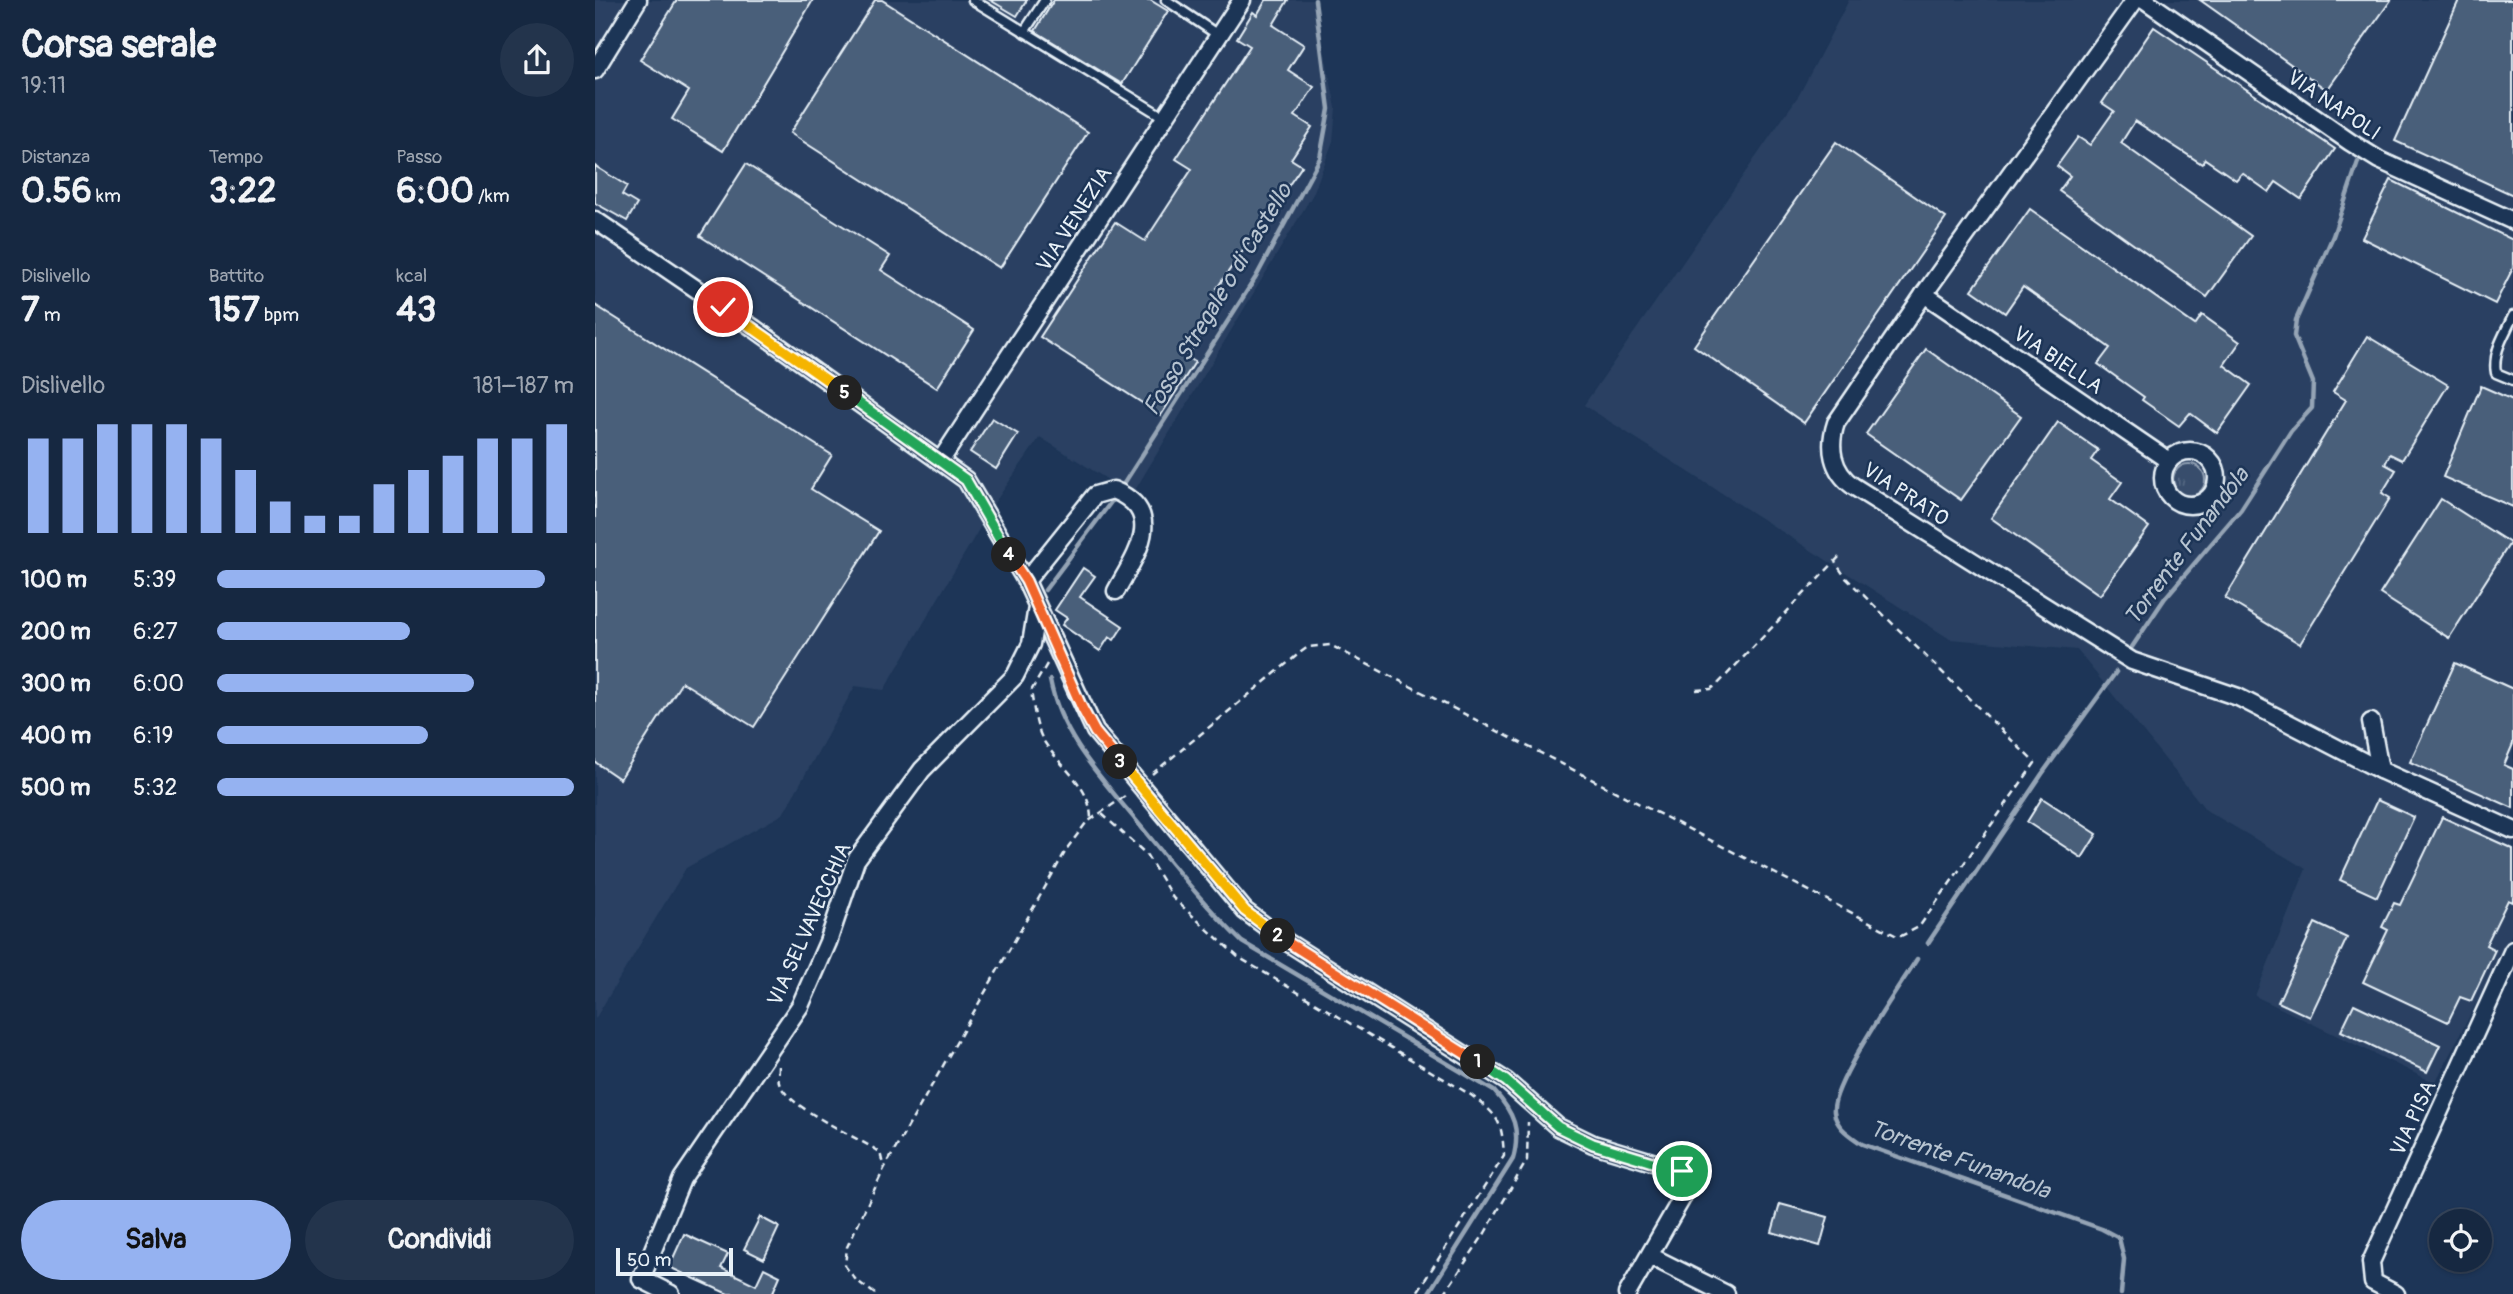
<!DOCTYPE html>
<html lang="it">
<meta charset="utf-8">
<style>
:root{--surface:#162841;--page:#23344c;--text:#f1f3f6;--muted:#9ea6b1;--line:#35445a;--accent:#95b2f1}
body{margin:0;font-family:Pangolin,sans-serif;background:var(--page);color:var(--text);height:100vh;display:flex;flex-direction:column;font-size:26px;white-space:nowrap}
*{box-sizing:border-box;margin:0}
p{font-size:23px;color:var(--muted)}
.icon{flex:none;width:38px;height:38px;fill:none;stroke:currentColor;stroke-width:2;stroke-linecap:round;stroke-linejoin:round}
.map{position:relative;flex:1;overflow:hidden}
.sheet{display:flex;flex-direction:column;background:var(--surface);width:595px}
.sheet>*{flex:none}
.controls{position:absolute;left:1834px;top:1209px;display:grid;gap:14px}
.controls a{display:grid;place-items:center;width:63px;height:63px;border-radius:50%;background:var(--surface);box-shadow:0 2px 5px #0004,0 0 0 2px var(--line);font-size:35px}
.scale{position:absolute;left:21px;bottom:18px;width:117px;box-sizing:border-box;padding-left:7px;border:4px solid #e8f1f8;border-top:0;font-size:19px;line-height:24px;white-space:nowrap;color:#e8f1f8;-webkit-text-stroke:5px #1d3557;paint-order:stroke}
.pin{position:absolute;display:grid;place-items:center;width:60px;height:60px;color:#fff;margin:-30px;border:4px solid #fff;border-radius:50%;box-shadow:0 2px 7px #0007}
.km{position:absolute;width:35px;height:35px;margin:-18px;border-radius:50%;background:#222;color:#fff;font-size:19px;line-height:35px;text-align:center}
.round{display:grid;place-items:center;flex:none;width:74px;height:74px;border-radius:37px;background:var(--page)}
.overview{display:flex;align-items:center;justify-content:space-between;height:119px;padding:0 21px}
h1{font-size:38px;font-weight:800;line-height:52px}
.stats{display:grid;grid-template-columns:repeat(3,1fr);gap:10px;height:119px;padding:7px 21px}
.stats div{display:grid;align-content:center}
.stats b{font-size:35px;font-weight:800}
.stats small{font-size:19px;font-weight:400}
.stats p{font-size:19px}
.chart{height:196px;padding:14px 21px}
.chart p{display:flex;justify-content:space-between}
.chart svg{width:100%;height:126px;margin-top:7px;stroke:var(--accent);stroke-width:6}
.cta{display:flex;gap:14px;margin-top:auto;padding:14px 21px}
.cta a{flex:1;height:80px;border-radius:42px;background:var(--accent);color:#111;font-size:28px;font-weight:800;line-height:80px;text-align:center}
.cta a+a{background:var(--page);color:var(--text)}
ul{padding:0 21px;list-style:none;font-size:23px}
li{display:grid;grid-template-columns:112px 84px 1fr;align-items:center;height:52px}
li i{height:18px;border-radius:9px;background:var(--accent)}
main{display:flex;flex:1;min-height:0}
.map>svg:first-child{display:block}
.built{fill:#2a4162}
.grass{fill:url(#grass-tufts);stroke:#909fb2;stroke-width:2}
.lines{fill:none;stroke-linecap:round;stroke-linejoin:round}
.stream{stroke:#95a4b5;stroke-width:4.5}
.building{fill:#495e7a;stroke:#e8f1f8;stroke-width:2}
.service-casing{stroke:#e8f1f8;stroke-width:13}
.minor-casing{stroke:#e8f1f8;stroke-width:21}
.path{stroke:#e8f1f8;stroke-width:2.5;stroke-dasharray:7 5;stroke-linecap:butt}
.service{stroke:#1d3557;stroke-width:8}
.minor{stroke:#1d3557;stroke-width:16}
.split-1-casing{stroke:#fff;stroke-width:14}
.split-2-casing{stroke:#fff;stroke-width:14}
.split-3-casing{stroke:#fff;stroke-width:14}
.split-4-casing{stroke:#fff;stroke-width:14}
.split-5-casing{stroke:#fff;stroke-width:14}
.split-6-casing{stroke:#fff;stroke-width:14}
.split-1{stroke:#22a559;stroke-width:9}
.split-2{stroke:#f0652b;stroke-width:9}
.split-3{stroke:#f5b400;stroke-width:9}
.split-4{stroke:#f0652b;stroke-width:9}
.split-5{stroke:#22a559;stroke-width:9}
.split-6{stroke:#f5b400;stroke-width:9}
.labels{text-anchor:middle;stroke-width:5;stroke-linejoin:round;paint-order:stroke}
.street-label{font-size:21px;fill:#e8f1f8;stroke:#1d3557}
.water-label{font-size:23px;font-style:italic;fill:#b7c4d1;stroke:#1d3557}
</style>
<main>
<section class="sheet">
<div class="overview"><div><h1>Corsa serale</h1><p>19:11</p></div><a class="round"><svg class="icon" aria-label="share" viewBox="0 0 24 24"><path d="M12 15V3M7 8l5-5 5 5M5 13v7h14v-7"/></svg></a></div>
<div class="stats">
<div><p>Distanza</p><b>0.56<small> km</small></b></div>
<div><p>Tempo</p><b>3:22</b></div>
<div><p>Passo</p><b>6:00<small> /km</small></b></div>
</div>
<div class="stats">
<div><p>Dislivello</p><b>7<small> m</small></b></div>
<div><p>Battito</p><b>157<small> bpm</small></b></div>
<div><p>kcal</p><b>43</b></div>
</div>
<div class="chart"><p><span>Dislivello</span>181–187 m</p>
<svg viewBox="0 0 160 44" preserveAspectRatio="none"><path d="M5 44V11M15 44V11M25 44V6M35 44V6M45 44V6M55 44V11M65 44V22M75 44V33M85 44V38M95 44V38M105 44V27M115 44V22M125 44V17M135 44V11M145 44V11M155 44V6"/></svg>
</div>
<ul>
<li><b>100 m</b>5:39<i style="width:92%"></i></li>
<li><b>200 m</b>6:27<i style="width:54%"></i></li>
<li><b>300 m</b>6:00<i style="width:72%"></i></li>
<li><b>400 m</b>6:19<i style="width:59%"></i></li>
<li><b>500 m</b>5:32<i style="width:100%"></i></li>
</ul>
<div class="cta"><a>Salva</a><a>Condividi</a></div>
</section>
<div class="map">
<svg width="1918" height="1294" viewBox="0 0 1918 1294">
<defs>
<pattern id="grass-tufts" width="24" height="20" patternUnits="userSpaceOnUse" patternTransform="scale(1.75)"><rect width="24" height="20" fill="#374d6c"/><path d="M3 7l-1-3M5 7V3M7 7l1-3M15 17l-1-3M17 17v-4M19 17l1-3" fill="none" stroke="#546782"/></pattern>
</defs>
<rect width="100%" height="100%" fill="#1d3557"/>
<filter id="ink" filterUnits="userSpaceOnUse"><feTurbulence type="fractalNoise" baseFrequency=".0143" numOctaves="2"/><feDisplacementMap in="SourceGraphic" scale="14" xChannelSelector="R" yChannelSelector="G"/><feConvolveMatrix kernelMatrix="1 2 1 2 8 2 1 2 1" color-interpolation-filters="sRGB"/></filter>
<g filter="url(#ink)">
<g class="built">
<path d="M0 0H719L741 108 738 141 718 194 537 495 445 437 400 502 289 690 260 686 188 814 91 868 0 1019Z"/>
<path d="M1254 0H1918V932L1840 1083 1660 996 1711 869 1611 810 1482 650 1355 639 989 405 1204 95Z"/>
</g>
<circle class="grass" cx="1594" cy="480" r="16"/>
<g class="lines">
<g class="stream">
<path d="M528 485 661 277 725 158 734 109 720 0"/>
<path d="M450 590 519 498"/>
<path d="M1537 647 1570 598 1646 509 1696 431 1717 408 1718 382 1699 336 1701 320 1738 236 1763 162"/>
<path d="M455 680C466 739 511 783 548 829 580 868 611 907 647 942L899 1091C919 1113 926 1130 918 1159L833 1294"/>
<path d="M1333 943 1447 774 1521 672"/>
<path d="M1322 959C1305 986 1235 1086 1239 1112 1241 1128 1256 1136 1267 1144L1507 1229 1524 1238 1529 1259 1526 1294"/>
</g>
</g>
<g class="building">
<path d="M82 0H218L128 151 77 119 94 91 45 60Z"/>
<path d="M280 0H287L493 132 405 268 195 133Z"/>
<path d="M395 0H432L422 16Z"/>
<path d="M459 0H555L573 11 527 84 440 31Z"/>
<path d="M671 0H693L678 25 709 45 693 70 719 87 700 116 717 127 696 159 707 166 622 288 633 294 592 357 600 362 566 415 445 337 520 222 550 241 597 169 581 159 655 46 642 38 658 12 662 15Z"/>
<path d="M1605 0H1796L1732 90Z"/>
<path d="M1864 0H1918V195L1800 141Z"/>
<path d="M1559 27 1740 149 1706 199 1681 182 1674 192 1647 173 1641 180 1610 159 1607 164 1540 121 1526 143 1656 236 1612 297 1464 191 1475 176 1462 166 1483 137 1495 145 1519 111 1507 103Z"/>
<path d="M1241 142 1351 218 1209 423 1099 346Z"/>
<path d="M151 164 295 256 286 270 379 330 342 388 105 236Z"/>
<path d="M0 166 32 186 27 195 42 204 32 221 0 203Z"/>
<path d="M1796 180 1918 240V268L1900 304 1767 238Z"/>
<path d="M1435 209 1600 325 1607 315 1645 342 1629 365 1656 385 1622 433 1595 413 1584 426 1547 400 1549 397 1503 364 1515 348 1428 287 1410 313 1377 290Z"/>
<path d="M0 305 237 455 216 489 284 531 159 727 87 682 25 779 0 762Z"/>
<path d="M1772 336 1853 385 1807 460 1795 454 1790 464 1801 470 1787 493 1795 498 1705 644 1630 598 1751 400 1738 392Z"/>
<path d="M1331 349 1426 416 1366 500 1271 434Z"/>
<path d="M1886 386 1918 400V507L1848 477Z"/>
<path d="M397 418 423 434 401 469 375 452Z"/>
<path d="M1463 422 1503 450 1496 460 1527 482 1515 499 1554 527 1505 595 1396 518Z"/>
<path d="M1846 499 1915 543 1854 638 1785 594Z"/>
<path d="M488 568 500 576 485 597 528 626 519 640 514 637 505 651 467 625 472 618 460 610Z"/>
<path d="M1860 663 1918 689V744L1909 765 1918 769V808L1815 762Z"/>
<path d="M1447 798 1502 834 1487 858 1432 822Z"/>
<path d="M1782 800 1819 817 1782 897 1745 880Z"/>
<path d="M1847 817 1918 849V902L1913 900 1891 945 1900 950 1876 1001 1865 997 1853 1022 1768 982 1793 930 1787 927 1799 903 1805 905Z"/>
<path d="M1720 923 1752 938 1715 1017 1683 1002Z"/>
<path d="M1759 1004 1845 1045 1832 1072 1746 1031Z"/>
<path d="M1185 1204 1233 1217 1225 1246 1177 1232Z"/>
<path d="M165 1217 184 1227 169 1259 149 1249Z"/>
<path d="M89 1234 133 1254 126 1268 161 1285 169 1268 185 1276 178 1292 182 1294H133L74 1267Z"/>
</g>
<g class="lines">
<defs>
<g id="service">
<path d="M378 0 570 118"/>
<path d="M571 0 623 35"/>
<path d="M429 32 450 0"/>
<path d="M1918 316C1910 334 1897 352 1901 373L1918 380"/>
</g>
<g id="minor">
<path d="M1540 0 1329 294 1241 423C1233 447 1237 471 1258 486L1537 661 1643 697 1785 770"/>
<path d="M1550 0 1755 142 1784 160 1918 221"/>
<path d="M0 70 43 0"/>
<path d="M0 220 160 329 371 480 431 581 500 731 650 911 692 942 911 1081 963 1127 998 1144 1087 1171 1092 1184 1087 1198 1032 1294"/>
<path d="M1329 294 1574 461"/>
<circle cx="1595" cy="478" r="27"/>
<path d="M346 460 647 0"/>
<path d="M431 581 500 495 518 490C573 513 540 556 521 591"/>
<path d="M1776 722 1785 770 1918 830"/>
<path d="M1055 1256 1131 1294"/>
<path d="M76 1294 46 1279 87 1179 205 1006 233 942 261 860 327 770 420 676 436 644 442 607"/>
<path d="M1801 1294 1778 1282 1776 1262 1918 950"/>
</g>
</defs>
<use href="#service" class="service-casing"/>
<use href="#minor" class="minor-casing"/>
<g class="path">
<path d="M452 664 436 691C439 708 440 728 450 743 468 770 496 786 496 820"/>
<path d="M1101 690 1116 689 1122 685 1247 554"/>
<path d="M557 774 706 652 713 647 735 645 1304 937 1324 927 1440 763 1251 578 1240 562"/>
<path d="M507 814 551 854 578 898 643 957 876 1095C904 1116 907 1121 909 1156L821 1294"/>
<path d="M184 1066C184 1071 183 1079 184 1083 192 1107 262 1137 285 1152L289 1169"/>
<path d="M280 1294 261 1280 250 1266 252 1247 289 1169 473 847 491 823 533 794"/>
<path d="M849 1294 890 1233 932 1160 933 1122"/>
</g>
<use href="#service" class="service"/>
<use href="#minor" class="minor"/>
</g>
</g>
<g class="lines" filter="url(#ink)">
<defs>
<path id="split-1" d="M883 1062 911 1081 963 1127 998 1144 1087 1171"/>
<path id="split-2" d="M683 936 883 1062"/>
<path id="split-3" d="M525 762 650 911 683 936"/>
<path id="split-4" d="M414 555 431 581 487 708 500 732 525 762"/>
<path id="split-5" d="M250 393 371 480 414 555"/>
<path id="split-6" d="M128 307 250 393"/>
</defs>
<use href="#split-1" class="split-1-casing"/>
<use href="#split-2" class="split-2-casing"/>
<use href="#split-3" class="split-3-casing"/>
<use href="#split-4" class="split-4-casing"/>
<use href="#split-5" class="split-5-casing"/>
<use href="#split-6" class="split-6-casing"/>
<use href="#split-1" class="split-1"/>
<use href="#split-2" class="split-2"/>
<use href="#split-3" class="split-3"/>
<use href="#split-4" class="split-4"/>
<use href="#split-5" class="split-5"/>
<use href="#split-6" class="split-6"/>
</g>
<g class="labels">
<g class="street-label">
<text transform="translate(1739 105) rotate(34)" y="7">VIA NAPOLI</text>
<text transform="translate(479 219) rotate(-57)" y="7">VIA VENEZIA</text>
<text transform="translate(1463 360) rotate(34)" y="7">VIA BIELLA</text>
<text transform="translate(1311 494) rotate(33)" y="7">VIA PRATO</text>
<text transform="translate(214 924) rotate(-66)" y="7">VIA SELVAVECCHIA</text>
<text transform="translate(1818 1118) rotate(-65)" y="7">VIA PISA</text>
</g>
<g class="water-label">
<text transform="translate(622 299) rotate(-59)" y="8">Fosso Stregale o di Castello</text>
<text transform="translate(1591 546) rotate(-53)" y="8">Torrente Funandola</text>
<text transform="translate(1365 1159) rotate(20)" y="8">Torrente Funandola</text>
</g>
</g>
</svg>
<div class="controls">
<a><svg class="icon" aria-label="locate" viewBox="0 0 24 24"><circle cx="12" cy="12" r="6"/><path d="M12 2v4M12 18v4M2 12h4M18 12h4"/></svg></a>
</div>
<div class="scale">50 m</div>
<div class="pin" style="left:1087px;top:1171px;background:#1e9e55"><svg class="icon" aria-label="arrive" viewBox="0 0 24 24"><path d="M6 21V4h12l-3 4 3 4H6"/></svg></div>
<div class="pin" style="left:128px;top:307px;background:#d93025"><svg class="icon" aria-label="check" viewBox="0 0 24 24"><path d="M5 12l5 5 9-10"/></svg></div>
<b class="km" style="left:883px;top:1062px">1</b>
<b class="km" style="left:683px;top:936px">2</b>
<b class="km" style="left:525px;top:762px">3</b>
<b class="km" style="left:414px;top:555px">4</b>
<b class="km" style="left:250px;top:393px">5</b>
</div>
</main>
